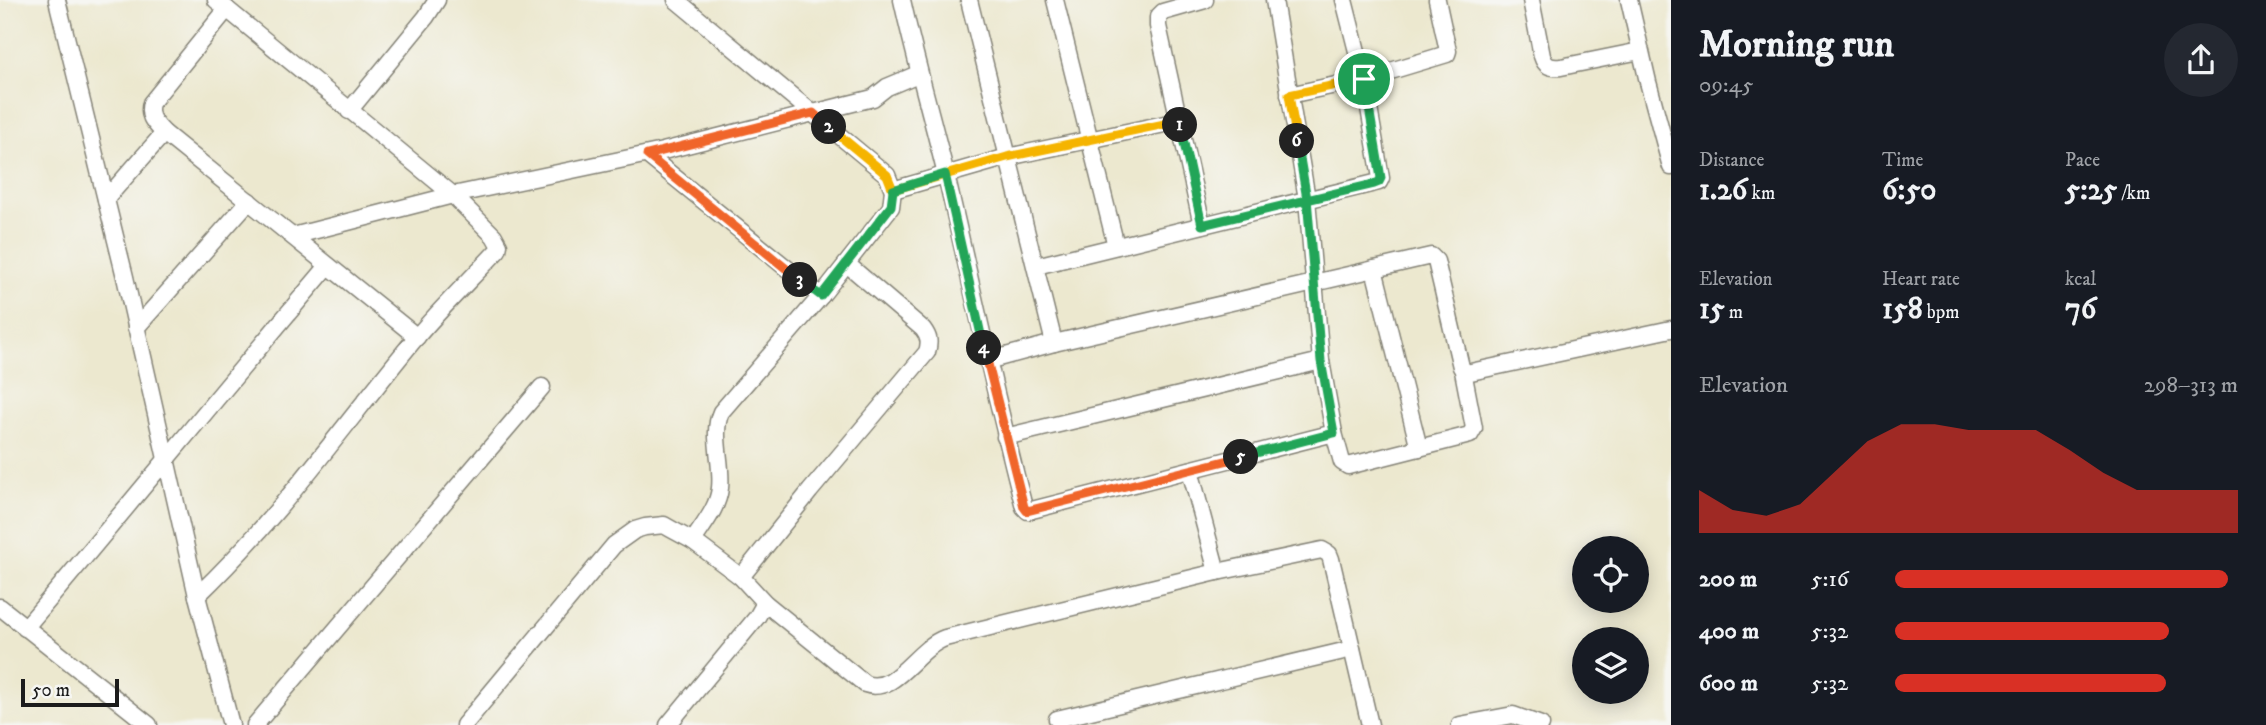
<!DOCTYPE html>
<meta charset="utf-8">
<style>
:root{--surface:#171b24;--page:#242831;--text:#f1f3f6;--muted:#9ea1a6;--accent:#d93025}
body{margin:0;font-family:"IM FELL DW Pica",serif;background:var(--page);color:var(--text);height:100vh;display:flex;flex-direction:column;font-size:26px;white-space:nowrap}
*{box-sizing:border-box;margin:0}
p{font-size:23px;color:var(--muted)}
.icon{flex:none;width:38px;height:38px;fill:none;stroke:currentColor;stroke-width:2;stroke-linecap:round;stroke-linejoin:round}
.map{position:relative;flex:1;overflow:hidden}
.drawer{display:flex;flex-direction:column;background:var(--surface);width:595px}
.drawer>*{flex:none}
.tools{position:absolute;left:1572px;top:536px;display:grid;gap:14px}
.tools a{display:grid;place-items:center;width:77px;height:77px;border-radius:50%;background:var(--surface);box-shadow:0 4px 18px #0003;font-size:35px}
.scale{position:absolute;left:21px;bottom:18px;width:98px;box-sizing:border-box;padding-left:7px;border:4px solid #1c1c1c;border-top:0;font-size:19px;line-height:24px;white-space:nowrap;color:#1c1c1c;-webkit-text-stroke:5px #f6f6f2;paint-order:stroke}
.pin{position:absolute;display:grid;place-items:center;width:60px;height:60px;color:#fff;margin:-30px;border:4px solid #fff;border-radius:50%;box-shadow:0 2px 7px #0007}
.km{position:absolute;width:35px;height:35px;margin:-18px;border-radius:50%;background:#222;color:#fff;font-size:19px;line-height:35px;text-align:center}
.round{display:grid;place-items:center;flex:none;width:74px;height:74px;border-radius:37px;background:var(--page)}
.overview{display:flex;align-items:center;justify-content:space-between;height:119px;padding:0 28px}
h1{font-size:38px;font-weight:700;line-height:52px}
.figures{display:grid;grid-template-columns:repeat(3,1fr);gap:10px;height:119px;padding:7px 28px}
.figures div{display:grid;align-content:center}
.figures b{font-size:30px;font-weight:700}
.figures small{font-size:19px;font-weight:400}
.figures p{font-size:19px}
.chart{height:196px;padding:14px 28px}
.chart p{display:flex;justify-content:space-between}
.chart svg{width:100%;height:126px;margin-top:7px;fill:var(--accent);opacity:.7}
ul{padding:0 28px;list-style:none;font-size:23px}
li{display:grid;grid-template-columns:112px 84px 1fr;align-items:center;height:52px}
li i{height:18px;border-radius:9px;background:var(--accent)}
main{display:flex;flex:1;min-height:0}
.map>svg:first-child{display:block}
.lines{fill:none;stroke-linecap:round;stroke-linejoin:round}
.minor-casing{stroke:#848276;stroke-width:19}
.minor{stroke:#fff;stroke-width:16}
.split-1-casing{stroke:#fff;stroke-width:14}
.split-2-casing{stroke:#fff;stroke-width:14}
.split-3-casing{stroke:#fff;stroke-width:14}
.split-4-casing{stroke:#fff;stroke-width:14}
.split-5-casing{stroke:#fff;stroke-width:14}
.split-6-casing{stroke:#fff;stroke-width:14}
.split-7-casing{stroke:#fff;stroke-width:14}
.split-1{stroke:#22a559;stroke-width:9}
.split-2{stroke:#f5b400;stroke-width:9}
.split-3{stroke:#f0652b;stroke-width:9}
.split-4{stroke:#22a559;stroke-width:9}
.split-5{stroke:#f0652b;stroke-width:9}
.split-6{stroke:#22a559;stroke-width:9}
.split-7{stroke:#f5b400;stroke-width:9}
</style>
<main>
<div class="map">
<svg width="1671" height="725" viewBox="0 0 1671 725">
<rect width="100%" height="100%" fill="#f6f6f2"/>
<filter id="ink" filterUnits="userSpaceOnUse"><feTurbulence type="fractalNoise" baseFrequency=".0143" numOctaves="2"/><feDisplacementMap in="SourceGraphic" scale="14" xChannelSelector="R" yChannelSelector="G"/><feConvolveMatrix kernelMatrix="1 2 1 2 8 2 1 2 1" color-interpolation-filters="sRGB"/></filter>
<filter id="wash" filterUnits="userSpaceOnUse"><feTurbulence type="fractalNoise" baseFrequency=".00686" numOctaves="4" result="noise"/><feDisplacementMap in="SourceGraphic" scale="28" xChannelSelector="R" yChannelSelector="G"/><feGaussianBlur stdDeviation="1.57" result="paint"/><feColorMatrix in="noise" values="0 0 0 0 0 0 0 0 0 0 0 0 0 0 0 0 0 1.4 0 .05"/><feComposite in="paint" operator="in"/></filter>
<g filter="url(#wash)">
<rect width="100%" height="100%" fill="#ece8cf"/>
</g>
<g filter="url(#ink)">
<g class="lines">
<defs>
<g id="minor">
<path d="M57 0 125 277 197 596 231 725"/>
<path d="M676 0 887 175 893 190 891 207 821 296 721 412C711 434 723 464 720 488 718 508 703 525 693 541"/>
<path d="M902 0C915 59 932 117 946 175 972 286 995 397 1024 507L1028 511 1334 433 1321 361 1307 199 1274 0"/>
<path d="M969 0 1054 343"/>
<path d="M1055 0 1116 246"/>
<path d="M1344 0 1364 79 1447 54 1448 51 1437 0"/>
<path d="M1531 0 1542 56C1545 66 1550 68 1561 67L1640 51"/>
<path d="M1629 0 1648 82 1671 167"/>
<path d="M227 9 151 103C147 117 155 123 164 133L417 337"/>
<path d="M349 111 426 17 437 0"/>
<path d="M1179 121 1202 225"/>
<path d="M647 155 821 296"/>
<path d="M893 190 1008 157 1179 121 1158 26V17L1163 12 1205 0"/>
<path d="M106 199 164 133"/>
<path d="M293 236 453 195 663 151 813 113 873 98 887 87 918 74"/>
<path d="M1036 266 1379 182 1381 178 1364 79 1289 95"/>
<path d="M1374 269 1419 448"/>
<path d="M136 328 249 201"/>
<path d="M987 361 1054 343 1431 256 1436 261 1461 367 1466 373 1671 329"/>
<path d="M1334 433 1342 462 1348 466 1470 435 1474 428 1463 371"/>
<path d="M1005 437 1321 361"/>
<path d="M1190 470 1217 572"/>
<path d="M741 577 810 491 927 352C930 342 929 337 923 329L847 264"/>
<path d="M197 596C278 519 343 426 414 340 440 309 470 280 498 250L499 245 494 236 453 195 216 0"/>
<path d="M0 607 149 725"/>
<path d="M25 628C127 508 226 386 328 266"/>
<path d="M1057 719 1352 649"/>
<path d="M255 725 542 387"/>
<path d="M464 725 614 545 635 530 645 527 664 525 671 529 693 541 741 577 765 603 865 684C896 695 915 649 945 638L1217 572 1322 550 1329 554 1331 559 1370 725"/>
<path d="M668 725 757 617 765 603"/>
<path d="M1460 725 1513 715 1541 725"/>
</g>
</defs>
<use href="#minor" class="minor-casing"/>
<use href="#minor" class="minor"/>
</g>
</g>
<g class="lines" filter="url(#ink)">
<defs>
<path id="split-1" d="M1180 125 1202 225 1374 184 1379 182 1381 178 1364 79"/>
<path id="split-2" d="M829 127 887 175 893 190 1007 157 1179 121 1180 125"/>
<path id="split-3" d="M800 280 647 155 813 113 829 127"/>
<path id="split-4" d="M800 280 821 296 891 206 893 190 945 174 984 348"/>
<path id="split-5" d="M984 348 1024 507 1027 511 1241 457"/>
<path id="split-6" d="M1241 457 1334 433 1321 361 1307 199 1297 141"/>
<path id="split-7" d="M1297 141 1289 95 1364 79"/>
</defs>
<use href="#split-1" class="split-1-casing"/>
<use href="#split-2" class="split-2-casing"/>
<use href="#split-3" class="split-3-casing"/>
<use href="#split-4" class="split-4-casing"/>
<use href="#split-5" class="split-5-casing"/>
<use href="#split-6" class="split-6-casing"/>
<use href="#split-7" class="split-7-casing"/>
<use href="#split-1" class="split-1"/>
<use href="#split-2" class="split-2"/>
<use href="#split-3" class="split-3"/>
<use href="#split-4" class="split-4"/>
<use href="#split-5" class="split-5"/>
<use href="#split-6" class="split-6"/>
<use href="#split-7" class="split-7"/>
</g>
</svg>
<div class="tools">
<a><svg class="icon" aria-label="locate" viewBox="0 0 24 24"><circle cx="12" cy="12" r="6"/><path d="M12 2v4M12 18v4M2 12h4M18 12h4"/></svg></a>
<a><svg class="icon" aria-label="layers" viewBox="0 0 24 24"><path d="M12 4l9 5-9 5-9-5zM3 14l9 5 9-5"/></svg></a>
</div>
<div class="scale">50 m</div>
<div class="pin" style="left:1364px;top:79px;background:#1e9e55"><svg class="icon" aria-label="arrive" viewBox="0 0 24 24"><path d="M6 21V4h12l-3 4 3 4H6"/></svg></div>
<b class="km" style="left:1180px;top:125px">1</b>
<b class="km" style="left:829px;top:127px">2</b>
<b class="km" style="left:800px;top:280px">3</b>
<b class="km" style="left:984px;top:348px">4</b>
<b class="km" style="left:1241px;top:457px">5</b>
<b class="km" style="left:1297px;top:141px">6</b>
</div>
<section class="drawer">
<div class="overview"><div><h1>Morning run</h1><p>09:45</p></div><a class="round"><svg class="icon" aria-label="share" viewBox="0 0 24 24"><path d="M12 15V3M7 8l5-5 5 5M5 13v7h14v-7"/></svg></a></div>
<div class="figures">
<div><p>Distance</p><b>1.26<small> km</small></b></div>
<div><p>Time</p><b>6:50</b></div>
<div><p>Pace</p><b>5:25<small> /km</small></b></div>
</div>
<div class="figures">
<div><p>Elevation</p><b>15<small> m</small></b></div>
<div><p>Heart rate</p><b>158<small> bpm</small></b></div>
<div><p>kcal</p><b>76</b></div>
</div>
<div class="chart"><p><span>Elevation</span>298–313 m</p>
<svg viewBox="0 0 160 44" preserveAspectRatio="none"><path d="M0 44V29L10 36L20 38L30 34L40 23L50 12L60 6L70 6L80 8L90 8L100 8L110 15L120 23L130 29L140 29L150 29L160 29V44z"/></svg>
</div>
<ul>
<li><b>200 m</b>5:16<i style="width:97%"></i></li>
<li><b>400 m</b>5:32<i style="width:80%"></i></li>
<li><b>600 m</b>5:32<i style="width:79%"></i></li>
</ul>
</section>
</main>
